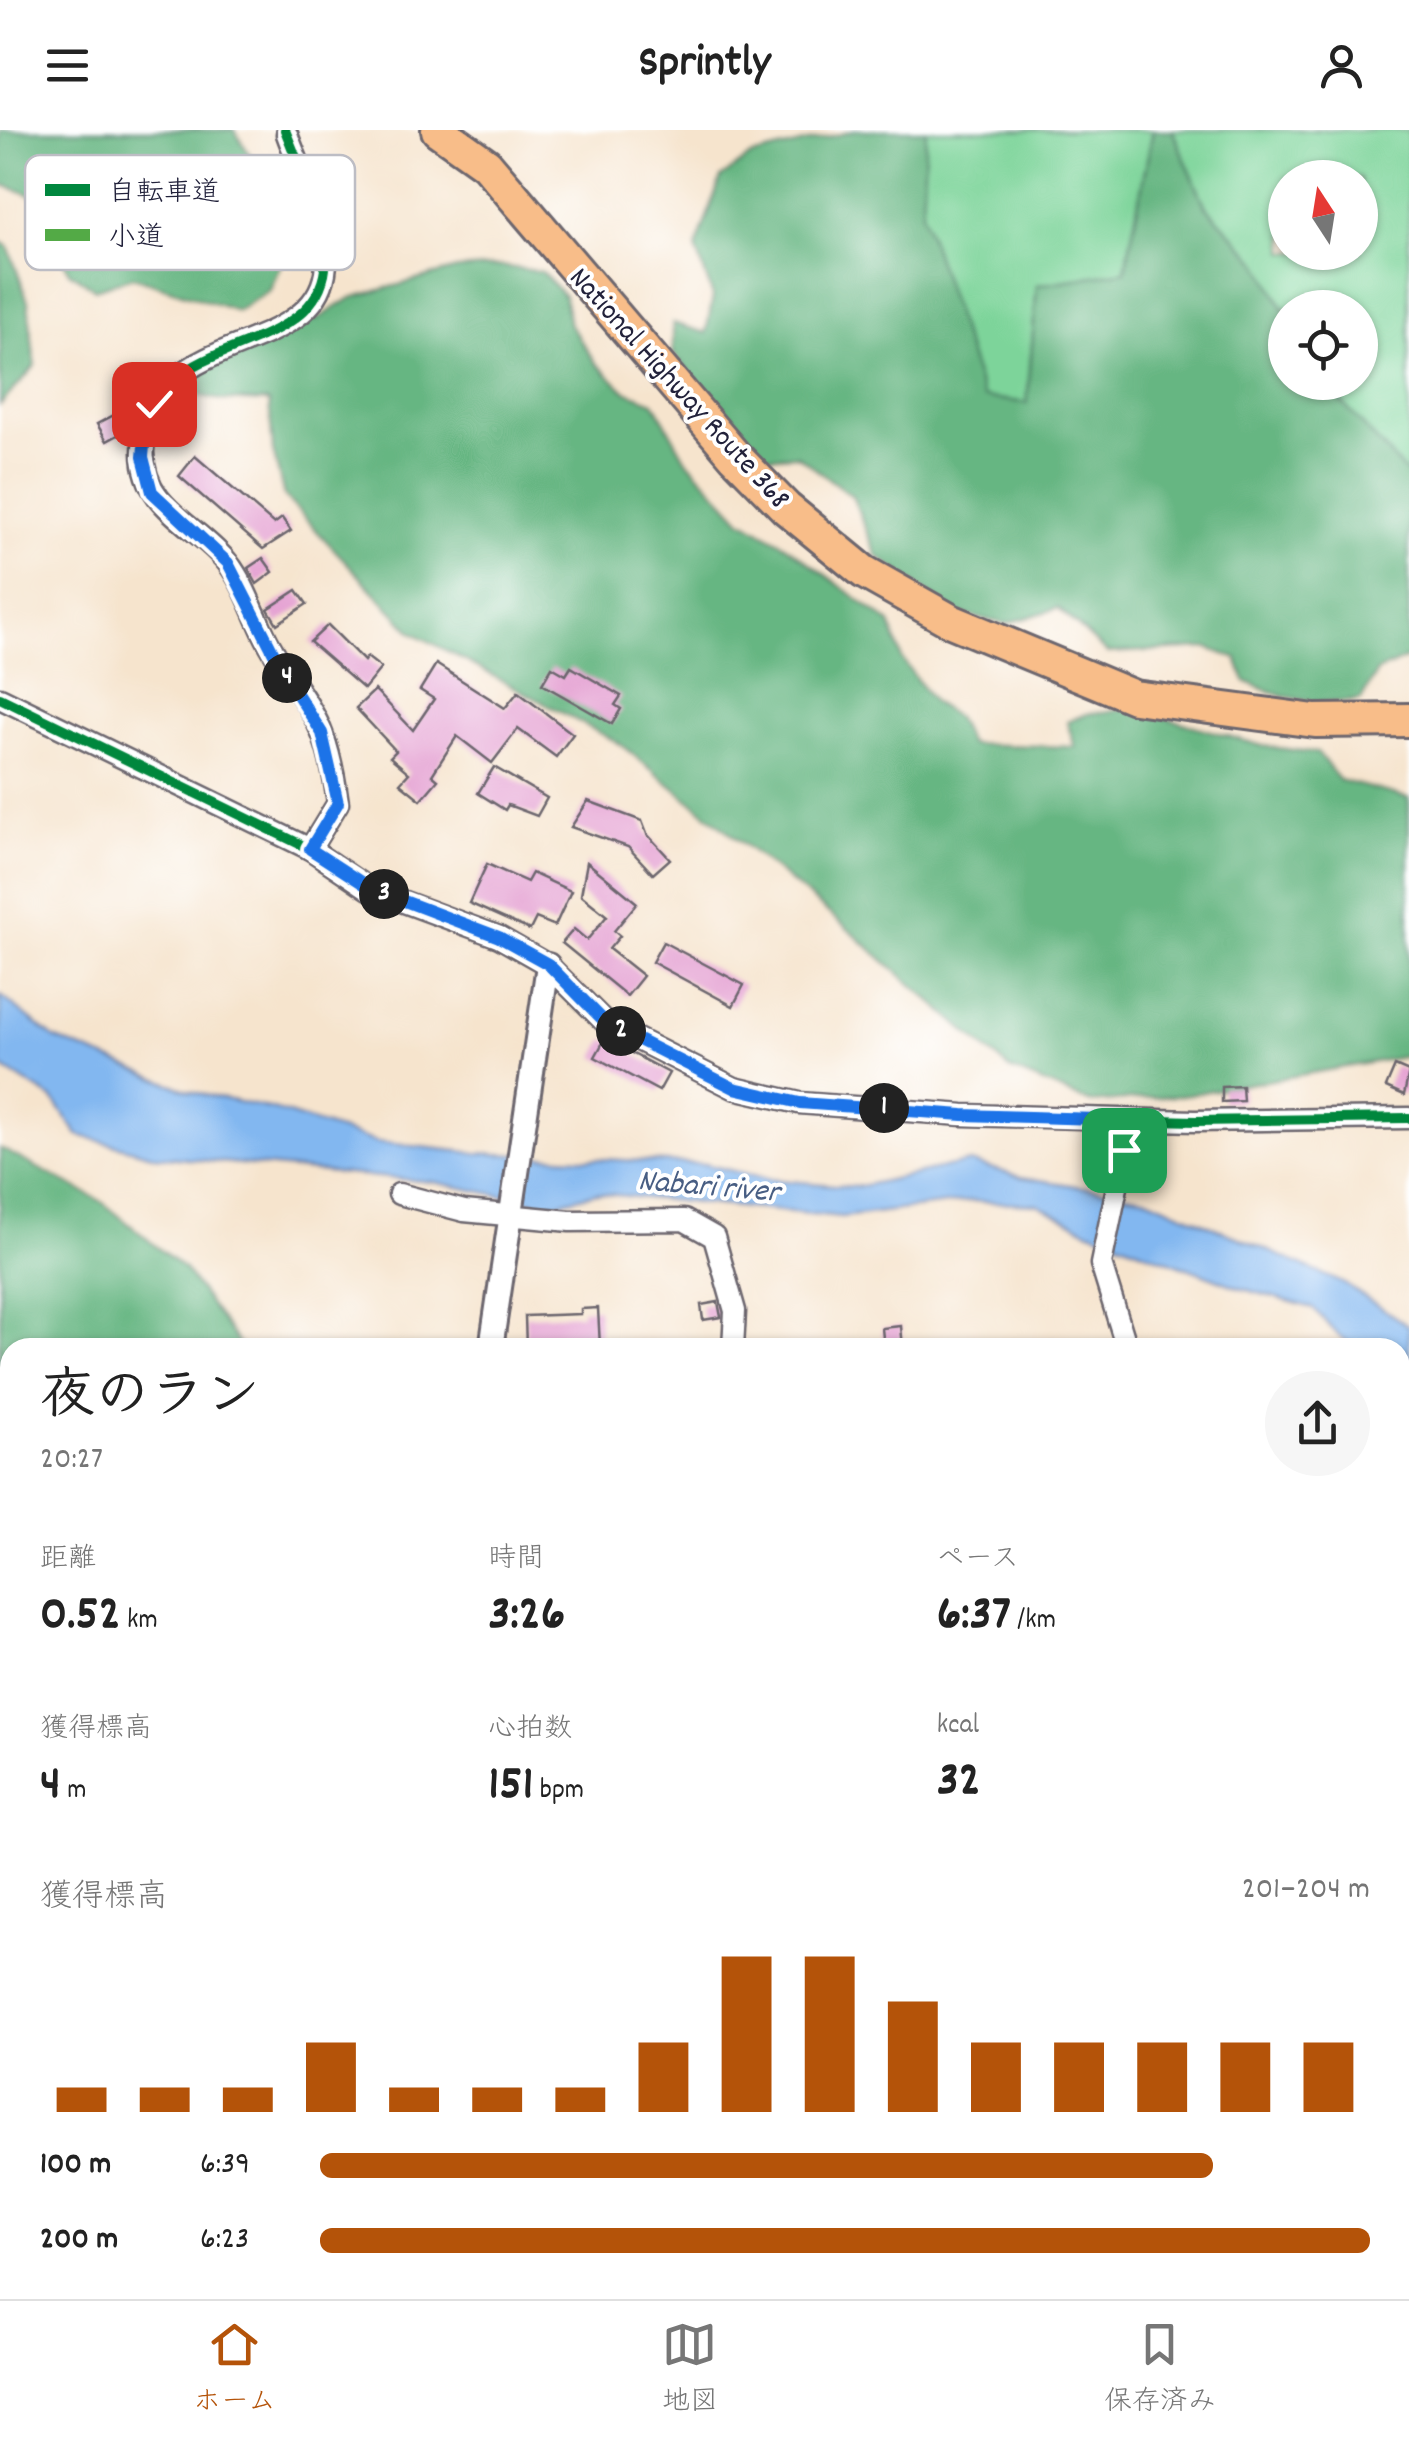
<!DOCTYPE html>
<html lang="ja">
<meta charset="utf-8">
<style>
:root{--surface:#fff;--page:#f6f6f6;--text:#222;--muted:#767676;--line:#e0e0e0;--accent:#b45309}
body{margin:0;font-family:Dekko,"Klee One",sans-serif;background:var(--page);color:var(--text);height:100vh;display:flex;flex-direction:column;font-size:38px;white-space:nowrap}
*{box-sizing:border-box;margin:0}
p{font-size:32px;color:var(--muted)}
.icon{flex:none;width:55px;height:55px;fill:none;stroke:currentColor;stroke-width:2;stroke-linecap:round;stroke-linejoin:round}
.map{position:relative;flex:1;overflow:hidden}
.details{position:absolute;left:0px;top:1208px;width:1410px;height:962px;display:flex;flex-direction:column;background:var(--surface);border-radius:30px 30px 0 0;box-shadow:0 2px 8px #0004}
.details>*{flex:none}
.needle{width:65px;rotate:348deg}
.fabs{position:absolute;left:1268px;top:30px;display:grid;gap:20px}
.fabs a{display:grid;place-items:center;width:110px;height:110px;border-radius:50%;background:var(--surface);box-shadow:0 2px 8px #0004;font-size:50px}
.pin{position:absolute;display:grid;place-items:center;width:85px;height:85px;color:#fff;margin:-42px;border-radius:20px;box-shadow:0 5px 15px #0006}
.km{position:absolute;width:50px;height:50px;margin:-25px;border-radius:50%;background:#222;color:#fff;font-size:28px;line-height:50px;text-align:center}
.round{display:grid;place-items:center;flex:none;width:105px;height:105px;border-radius:52px;background:var(--page)}
.summary{display:flex;align-items:center;justify-content:space-between;height:170px;padding:0 40px}
h1{font-size:55px;font-weight:800;line-height:75px}
.stats{display:grid;grid-template-columns:repeat(3,1fr);gap:15px;height:170px;padding:10px 40px}
.stats div{display:grid;align-content:center}
.stats b{font-size:50px;font-weight:800}
.stats small{font-size:28px;font-weight:400}
.stats p{font-size:28px}
.chart{height:280px;padding:20px 40px}
.chart p{display:flex;justify-content:space-between}
.chart svg{width:100%;height:180px;margin-top:10px;stroke:var(--accent);stroke-width:6}
ul{padding:0 40px;list-style:none;font-size:32px}
li{display:grid;grid-template-columns:160px 120px 1fr;align-items:center;height:75px}
li i{height:25px;border-radius:12px;background:var(--accent)}
header{display:flex;justify-content:space-between;align-items:center;height:130px;padding:0 40px;background:var(--surface);font-size:45px;font-weight:800}
.menu{display:flex;justify-content:space-around;align-items:center;height:140px;border-top:2px solid var(--line);background:var(--surface);font-size:28px;color:var(--muted)}
.menu a{display:grid;justify-items:center;gap:5px}
.menu .current{color:var(--accent)}
.map>svg:first-child{display:block}
.green{fill:#7dd49a;stroke:#507b6a;stroke-width:2.5;fill-rule:evenodd}
.forest{fill:#66b682;stroke:#446c5e;stroke-width:2.5}
.water{fill:#82b7f0;stroke:#526c96;stroke-width:2.5}
.building{fill:#e5a3d3}
.lines{fill:none;stroke-linecap:round;stroke-linejoin:round}
.minor-casing{stroke:#6c666e;stroke-width:25}
.tertiary-casing{stroke:#6c666e;stroke-width:28}
.trunk-casing{stroke:#6c666e;stroke-width:38}
.minor{stroke:#fff;stroke-width:20}
.tertiary{stroke:#fff;stroke-width:22}
.trunk{stroke:#f8bd89;stroke-width:32}
.quiet{stroke:#53aa46;stroke-width:8;stroke-dasharray:15 8;stroke-linecap:butt}
.cycleway-casing{stroke:#fff;stroke-width:16}
.cycleway{stroke:#00873e;stroke-width:10}
.route-casing{stroke:#fff;stroke-width:20}
.route{stroke:#1a73e8;stroke-width:12}
.labels{text-anchor:middle;stroke-width:8;stroke-linejoin:round;paint-order:stroke}
.street-label{font-size:30px;fill:#22223b;stroke:#fff}
.water-label{font-size:32px;font-style:italic;fill:#485e83;stroke:#fff}
.key{fill:#fff;stroke:#bdbdc4;stroke-width:2.5}
.key-label{font-size:28px;fill:#22223b}
</style>
<header><svg class="icon" aria-label="menu" viewBox="0 0 24 24"><path d="M4 6h16M4 12h16M4 18h16"/></svg>Sprintly<svg class="icon" aria-label="person" viewBox="0 0 24 24"><circle cx="12" cy="8" r="4"/><path d="M4 21q1-7 8-7t8 7"/></svg></header>
<div class="map">
<svg width="1409" height="2169" viewBox="0 0 1409 2169">
<rect width="100%" height="100%" fill="#fff"/>
<filter id="ink" filterUnits="userSpaceOnUse"><feTurbulence type="fractalNoise" baseFrequency=".01" numOctaves="2"/><feDisplacementMap in="SourceGraphic" scale="20" xChannelSelector="R" yChannelSelector="G"/><feConvolveMatrix kernelMatrix="1 2 1 2 8 2 1 2 1" color-interpolation-filters="sRGB"/></filter>
<filter id="wash" filterUnits="userSpaceOnUse"><feTurbulence type="fractalNoise" baseFrequency=".0048" numOctaves="4" result="noise"/><feDisplacementMap in="SourceGraphic" scale="40" xChannelSelector="R" yChannelSelector="G"/><feGaussianBlur stdDeviation="2.25" result="paint"/><feColorMatrix in="noise" values="0 0 0 0 0 0 0 0 0 0 0 0 0 0 0 0 0 1.4 0 .05"/><feComposite in="paint" operator="in"/></filter>
<g filter="url(#wash)">
<rect width="100%" height="100%" fill="#f6e4cd"/>
<g class="green">
<path d="M926 0H1153L1125 141 1037 155 1027 273 983 268 921 83Z"/>
<path d="M1172 0H1409V346L1324 253 1360 252V178H1285V182L1260 134 1205 75ZM1285 48H1360V122H1285Z"/>
</g>
<g class="forest">
<path d="M0 0H234L257 36 289 64 298 92 270 160 237 181 133 147 95 159 69 142 32 65 0 54Z"/>
<path d="M857 0H926L922 83 983 267 1027 273 1037 155 1125 141 1153 0H1172L1205 75 1260 134 1285 182V252L1324 253 1409 346V527L1377 542 1361 570C1317 577 1285 569 1245 551L1237 529 1208 518 1107 523 1058 478 1006 494 955 483 877 426 852 366 797 325 760 327 673 223V193L706 203 713 167 696 118 721 48 751 26Z"/>
<path d="M0 111 8 116 28 171 35 236 0 275Z"/>
<path d="M501 136 542 142 564 166 570 195 596 233 625 261 654 272 685 328 742 390 787 416 890 493 902 529 934 573 956 587 969 614 1075 617 1067 592 1086 584 1132 578 1263 616 1318 623 1339 650 1409 668V926L1185 965 1091 973 1009 939 841 793 620 614 412 502 284 366 273 321 269 272 222 270 174 261 220 231 321 187 351 168 457 139Z"/>
<path d="M0 1018 101 1071 184 1139 241 1217 10 1218V1772L0 1741Z"/>
<path d="M1400 2043 1409 2051V2169H0V2137L10 2080V2160H1400Z"/>
</g>
<path class="water" d="M0 865 54 908 189 961 276 980 376 1012 476 1023 705 1034 766 1049 856 1057 970 1032 1021 1047 1145 1067 1343 1153 1409 1196V1248L1400 1242V1218L1358 1217 1341 1208 1313 1178 1240 1158 1088 1100 1037 1074 971 1071 842 1087 596 1063 548 1075 433 1052 156 1026 78 1005 53 969 0 936Z"/>
<g id="blocks">
<g class="building">
<path d="M116 284 125 301 107 311 97 294Z"/>
<path d="M195 326 274 394 282 388 291 401 263 419 179 346Z"/>
<path d="M263 428 273 442 257 454 248 438Z"/>
<path d="M297 460 307 474 277 494 268 479Z"/>
<path d="M328 495 364 531 367 527 381 538 364 559 310 512Z"/>
<path d="M436 534 505 578 518 562 573 604 556 627 518 599 492 633 457 606 432 645 438 650 421 670 400 653 409 643 390 627 396 621 356 578 375 560 413 600 434 569 420 560Z"/>
<path d="M552 537 566 545 571 537 621 566 615 575 621 579 612 594 542 554Z"/>
<path d="M494 637 547 668 537 686 508 675 505 680 478 663Z"/>
<path d="M588 671 642 691 647 704 670 729 653 744 628 717 571 697Z"/>
<path d="M587 732 637 773 614 801 620 806 609 819 643 846 627 866 562 813 574 799 587 810 607 786 581 765Z"/>
<path d="M487 734 527 752 532 743 571 761 555 796 536 788 530 800 469 773Z"/>
<path d="M663 812 744 855 733 876 652 832Z"/>
<path d="M605 909 669 943 659 961 595 927Z"/>
<path d="M1395 936 1409 942 1404 965 1386 957Z"/>
<path d="M1242 956 1243 971 1222 972V957Z"/>
<path d="M718 1172 721 1187 703 1190 701 1175Z"/>
<path d="M598 1178 600 1217 526 1218 525 1186 581 1184V1179Z"/>
<path d="M901 1196 903 1218H884L882 1198Z"/>
</g>
</g>
</g>
<g filter="url(#ink)">
<use href="#blocks" fill-opacity="0" stroke="#6c666e" stroke-width="2.5"/>
<g class="lines">
<defs>
<g id="minor">
<path d="M287 4C301 44 332 100 325 143 310 232 144 197 143 322 143 379 198 395 228 433 244 453 254 484 266 508 282 540 311 572 323 606 331 627 335 651 338 673L310 719"/>
<path d="M0 568 310 719 369 759 499 807 548 835 607 894 734 958 799 973 963 985 1195 991 1409 988"/>
<path d="M399 1064 464 1081 570 1091 684 1090 714 1107 735 1181 733 1218"/>
<path d="M1127 1218 1101 1134 1131 990"/>
<path d="M1400 1352 1409 1360"/>
<path d="M1400 1654 1409 1645"/>
<path d="M0 2017 10 1993"/>
<path d="M531 2160 535 2169"/>
</g>
<path id="tertiary" d="M491 1218 548 835"/>
<path id="trunk" d="M438 0 486 34 735 326 786 378 864 442 951 491 1134 567 1315 591 1409 590"/>
</defs>
<use href="#minor" class="minor-casing"/>
<use href="#tertiary" class="tertiary-casing"/>
<use href="#trunk" class="trunk-casing"/>
<use href="#minor" class="minor"/>
<use href="#tertiary" class="tertiary"/>
<use href="#trunk" class="trunk"/>
<g class="quiet">
<path d="M1402 1653 1409 1656"/>
<path d="M0 1701 10 1705"/>
</g>
<defs>
<g id="cycleway">
<path d="M285 0C299 36 332 109 324 145 304 235 141 199 143 324 145 380 199 395 228 434 246 457 257 489 270 515 285 545 305 570 320 599 332 620 334 649 338 673L310 719"/>
<path d="M0 568 310 719 369 759 499 807 548 835 607 894 734 958 799 973 963 985 1195 991 1409 988"/>
</g>
</defs>
<use href="#cycleway" class="cycleway-casing"/>
<use href="#cycleway" class="cycleway"/>
</g>
</g>
<g class="lines" filter="url(#ink)">
<defs>
<path id="route" d="M154 274 146 294 143 327 152 362 228 433 284 543 322 603 338 673 310 719 370 758 499 807 548 834 607 894 734 958 800 973 963 985 1131 990 1124 1020"/>
</defs>
<use href="#route" class="route-casing"/>
<use href="#route" class="route"/>
</g>
<g class="labels">
<g class="street-label">
<text transform="translate(681 257) rotate(48)" y="10">National Highway Route 368</text>
</g>
<g class="water-label">
<text transform="translate(709 1054) rotate(5)" y="11">Nabari river</text>
</g>
</g>
<rect x="25" y="25" width="330" height="115" rx="15" class="key"/>
<rect x="45" y="54" width="45" height="12" fill="#00873e"/>
<rect x="45" y="99" width="45" height="12" fill="#53aa46"/>
<g class="key-label">
<text x="108" y="70">自転車道</text>
<text x="108" y="115">小道</text>
</g>
</svg>
<div class="fabs">
<a><svg class="needle" viewBox="-14 -14 28 28"><path d="M0-13l5 13h-10z" fill="#e53935"/><path d="M0 13l5-13h-10z" fill="#767676"/></svg></a>
<a><svg class="icon" aria-label="locate" viewBox="0 0 24 24"><circle cx="12" cy="12" r="6"/><path d="M12 2v4M12 18v4M2 12h4M18 12h4"/></svg></a>
</div>
<div class="pin" style="left:1124px;top:1020px;background:#1e9e55"><svg class="icon" aria-label="arrive" viewBox="0 0 24 24"><path d="M6 21V4h12l-3 4 3 4H6"/></svg></div>
<div class="pin" style="left:154px;top:274px;background:#d93025"><svg class="icon" aria-label="check" viewBox="0 0 24 24"><path d="M5 12l5 5 9-10"/></svg></div>
<b class="km" style="left:884px;top:978px">1</b>
<b class="km" style="left:621px;top:901px">2</b>
<b class="km" style="left:384px;top:764px">3</b>
<b class="km" style="left:287px;top:548px">4</b>
<section class="details">
<div class="summary"><div><h1>夜のラン</h1><p>20:27</p></div><a class="round"><svg class="icon" aria-label="share" viewBox="0 0 24 24"><path d="M12 15V3M7 8l5-5 5 5M5 13v7h14v-7"/></svg></a></div>
<div class="stats">
<div><p>距離</p><b>0.52<small> km</small></b></div>
<div><p>時間</p><b>3:26</b></div>
<div><p>ペース</p><b>6:37<small> /km</small></b></div>
</div>
<div class="stats">
<div><p>獲得標高</p><b>4<small> m</small></b></div>
<div><p>心拍数</p><b>151<small> bpm</small></b></div>
<div><p>kcal</p><b>32</b></div>
</div>
<div class="chart"><p><span>獲得標高</span>201–204 m</p>
<svg viewBox="0 0 160 44" preserveAspectRatio="none"><path d="M5 44V38M15 44V38M25 44V38M35 44V27M45 44V38M55 44V38M65 44V38M75 44V27M85 44V6M95 44V6M105 44V17M115 44V27M125 44V27M135 44V27M145 44V27M155 44V27"/></svg>
</div>
<ul>
<li><b>100 m</b>6:39<i style="width:85%"></i></li>
<li><b>200 m</b>6:23<i style="width:100%"></i></li>
</ul>
</section>
</div>
<nav class="menu">
<a class="current"><svg class="icon" aria-label="home" viewBox="0 0 24 24"><path d="M3 11l9-7 9 7M6 9v11h12V9"/></svg>ホーム</a>
<a><svg class="icon" aria-label="map" viewBox="0 0 24 24"><path d="M3 6l6-2 6 2 6-2v14l-6 2-6-2-6 2zM9 4v14M15 6v14"/></svg>地図</a>
<a><svg class="icon" aria-label="saved" viewBox="0 0 24 24"><path d="M7 4h10v16l-5-4-5 4z"/></svg>保存済み</a>
</nav>
